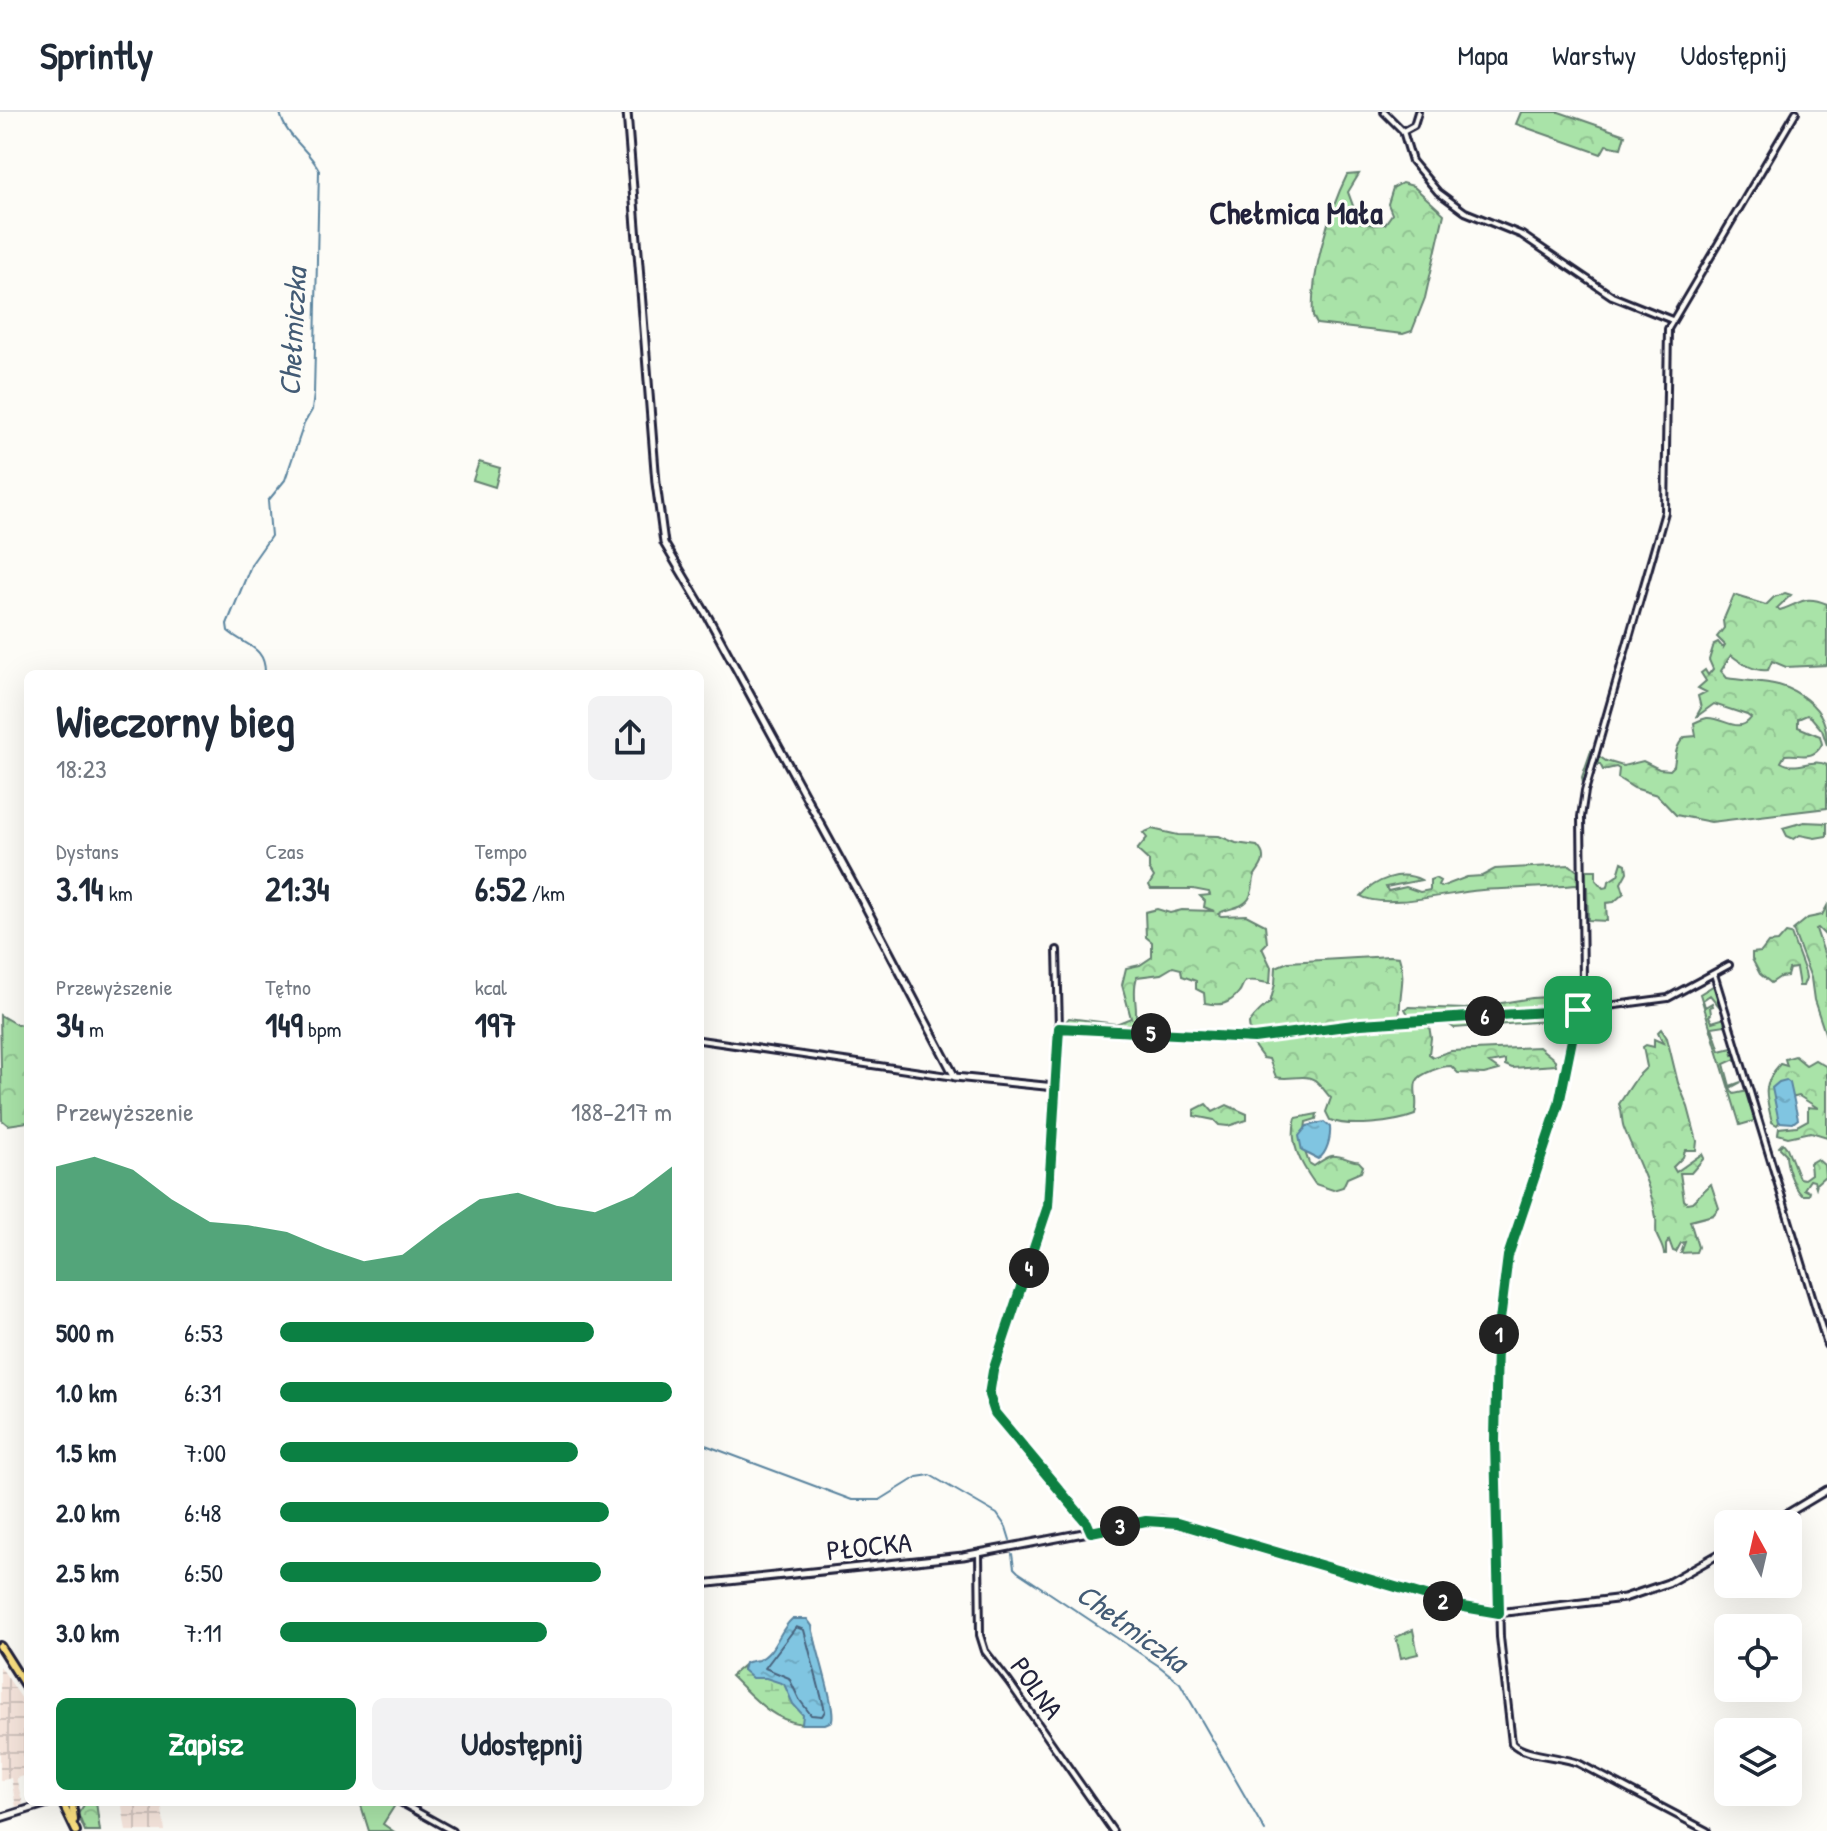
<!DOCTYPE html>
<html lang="pl">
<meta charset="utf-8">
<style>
:root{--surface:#fff;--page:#f2f2f3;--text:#1f2937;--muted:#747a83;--line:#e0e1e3;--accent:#0b8043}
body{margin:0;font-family:"Patrick Hand",sans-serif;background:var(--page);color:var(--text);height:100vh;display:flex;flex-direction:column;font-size:30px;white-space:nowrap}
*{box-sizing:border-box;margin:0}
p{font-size:26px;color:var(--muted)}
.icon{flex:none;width:44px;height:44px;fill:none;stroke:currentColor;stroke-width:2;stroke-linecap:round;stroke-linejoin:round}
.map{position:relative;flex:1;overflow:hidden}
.sheet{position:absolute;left:24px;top:558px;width:680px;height:1136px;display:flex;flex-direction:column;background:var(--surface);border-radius:12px;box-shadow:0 8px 32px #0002}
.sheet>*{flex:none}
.needle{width:52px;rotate:352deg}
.fabs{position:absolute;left:1714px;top:1398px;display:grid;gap:16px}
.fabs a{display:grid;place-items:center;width:88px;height:88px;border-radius:12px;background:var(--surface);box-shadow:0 8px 32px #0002;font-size:40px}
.pin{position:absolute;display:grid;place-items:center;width:68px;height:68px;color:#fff;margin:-34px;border-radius:16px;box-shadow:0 4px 12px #0006}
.km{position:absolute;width:40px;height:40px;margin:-20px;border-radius:50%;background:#222;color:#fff;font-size:22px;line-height:40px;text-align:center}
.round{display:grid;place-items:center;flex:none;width:84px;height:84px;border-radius:12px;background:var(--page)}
.overview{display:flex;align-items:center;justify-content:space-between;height:136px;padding:0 32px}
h1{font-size:44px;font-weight:700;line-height:60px}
.figures{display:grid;grid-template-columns:repeat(3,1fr);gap:12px;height:136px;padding:8px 32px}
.figures div{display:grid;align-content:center}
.figures b{font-size:34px;font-weight:700}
.figures small{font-size:22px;font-weight:400}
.figures p{font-size:22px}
.chart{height:224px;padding:16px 32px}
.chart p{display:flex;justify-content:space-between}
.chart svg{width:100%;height:144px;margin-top:8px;fill:var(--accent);opacity:.7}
.action{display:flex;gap:16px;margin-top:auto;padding:16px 32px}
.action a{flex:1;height:92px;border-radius:12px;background:var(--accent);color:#fff;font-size:32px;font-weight:700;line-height:92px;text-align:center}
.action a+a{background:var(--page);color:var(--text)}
ul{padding:0 32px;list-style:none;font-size:26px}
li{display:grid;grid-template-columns:128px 96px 1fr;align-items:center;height:60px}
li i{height:20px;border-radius:10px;background:var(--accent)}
header{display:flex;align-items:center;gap:48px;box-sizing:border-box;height:112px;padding:0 40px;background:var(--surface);border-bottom:2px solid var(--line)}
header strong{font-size:38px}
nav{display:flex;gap:44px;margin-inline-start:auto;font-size:28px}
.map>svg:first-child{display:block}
.industrial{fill:url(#industrial-grid)}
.grass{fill:#a9e3a8;stroke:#668272;stroke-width:2}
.forest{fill:url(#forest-crowns);stroke:#668272;stroke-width:2}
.wetland{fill:url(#wetland-marsh);stroke:#668272;stroke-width:2}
.water{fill:url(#water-ripples);stroke:#5a849f;stroke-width:2}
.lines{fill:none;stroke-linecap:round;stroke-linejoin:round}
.shore{stroke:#48637d;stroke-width:2}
.stream{stroke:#5a849f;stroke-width:2}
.minor-casing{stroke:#22223b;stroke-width:10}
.tertiary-casing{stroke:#22223b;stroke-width:11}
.secondary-casing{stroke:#22223b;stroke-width:11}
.primary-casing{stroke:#22223b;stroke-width:12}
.minor{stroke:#fdfcf7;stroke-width:4}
.tertiary{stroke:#fdfcf7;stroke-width:5}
.secondary{stroke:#fdfcf7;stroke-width:5}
.primary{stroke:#fbe080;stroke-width:6}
.route-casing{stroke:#fff;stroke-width:16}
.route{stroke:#0b8043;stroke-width:10}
.labels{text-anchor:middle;stroke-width:6;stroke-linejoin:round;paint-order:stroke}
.street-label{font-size:28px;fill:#22223b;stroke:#fdfcf7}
.water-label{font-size:30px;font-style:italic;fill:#435b75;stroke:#fdfcf7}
.quarter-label{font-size:32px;font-weight:bold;fill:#22223b;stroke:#fdfcf7}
</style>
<header>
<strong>Sprintly</strong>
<nav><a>Mapa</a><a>Warstwy</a><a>Udostępnij</a></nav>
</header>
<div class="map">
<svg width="1827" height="1719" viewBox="0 0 1827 1719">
<defs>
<pattern id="industrial-grid" width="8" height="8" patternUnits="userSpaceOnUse" patternTransform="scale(2)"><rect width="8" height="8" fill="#f7e6dd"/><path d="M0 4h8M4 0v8" fill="none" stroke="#d3c5bf"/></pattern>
<pattern id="forest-crowns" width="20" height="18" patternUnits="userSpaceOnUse" patternTransform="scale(2)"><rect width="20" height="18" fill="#a9e3a8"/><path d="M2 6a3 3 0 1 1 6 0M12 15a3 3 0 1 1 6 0" fill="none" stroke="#91c292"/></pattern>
<pattern id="wetland-marsh" width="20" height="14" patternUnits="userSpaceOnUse" patternTransform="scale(2)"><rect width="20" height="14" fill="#a9e3a8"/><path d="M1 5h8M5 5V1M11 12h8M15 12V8" fill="none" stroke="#91c292"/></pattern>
<pattern id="water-ripples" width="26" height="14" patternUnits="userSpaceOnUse" patternTransform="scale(2)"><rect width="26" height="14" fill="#80c5e1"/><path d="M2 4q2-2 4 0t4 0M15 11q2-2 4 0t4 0" fill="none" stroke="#6ea9c2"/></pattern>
</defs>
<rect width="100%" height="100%" fill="#fdfcf7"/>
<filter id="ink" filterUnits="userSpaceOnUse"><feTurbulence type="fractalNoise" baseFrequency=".0125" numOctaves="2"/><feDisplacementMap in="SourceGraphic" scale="16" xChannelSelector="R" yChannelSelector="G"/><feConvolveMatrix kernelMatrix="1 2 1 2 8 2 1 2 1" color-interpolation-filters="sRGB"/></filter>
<g filter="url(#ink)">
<g class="industrial">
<path d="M0 1554 28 1596V1663L16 1666 23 1692 16 1695 11 1666 0 1669Z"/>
<path d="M135 1690H161L165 1719H126L122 1694Z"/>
</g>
<g class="grass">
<path d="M479 350 500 356 495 375 473 368Z"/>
<path d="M1716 872 1723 899 1710 883 1703 888 1705 895 1712 891 1713 894 1710 895 1711 902 1709 904 1712 910 1725 906V903L1731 923 1725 913 1712 915 1720 939 1732 936V924L1736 938 1732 939 1733 943 1737 942 1743 962 1735 947 1724 952 1730 974 1741 970 1730 976 1734 982 1748 979 1757 1008 1740 1013 1700 882Z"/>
<path d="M1413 1518 1418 1542 1401 1546 1396 1525Z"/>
<path d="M360 1690H397L383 1712 393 1719H369Z"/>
</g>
<g class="forest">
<path d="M1521 0H1559L1625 23 1621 36 1606 33 1601 42 1516 12Z"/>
<path d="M1359 62 1348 80 1359 110 1375 113 1385 112 1392 102 1388 92 1393 76 1402 71 1413 74 1444 102 1425 186 1412 219 1403 222 1317 212 1313 205C1310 165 1329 99 1347 63Z"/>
<path d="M1785 481 1791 483 1777 496 1780 498C1801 492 1803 482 1827 492V553L1786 555 1772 549 1768 558C1754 560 1741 551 1731 543L1721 559 1727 566C1757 571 1783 567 1807 588 1823 601 1827 613 1827 633L1822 618 1811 605 1807 603 1798 607V615L1820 624 1822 632C1813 650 1800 641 1785 643L1781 650C1797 660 1812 645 1827 653V696L1711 710 1676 703 1657 683 1634 676 1618 666 1619 657 1616 655 1603 658 1600 652H1597L1591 669 1583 672 1582 665 1591 639 1606 649 1623 654 1643 649 1659 657 1670 658 1674 654C1676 642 1675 634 1685 625L1696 624 1694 611C1698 609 1702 607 1707 606 1723 605 1739 623 1751 606L1747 603 1714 592 1696 605 1701 596 1698 584 1706 580 1698 576 1706 569 1701 561 1705 558 1708 563 1713 557 1709 548 1714 532 1718 530 1723 536 1725 533 1717 525 1724 516 1723 509 1734 483 1766 493 1774 485Z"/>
<path d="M1804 710 1827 711V724L1815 726 1800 723 1794 727 1787 724 1783 716Z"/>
<path d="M1152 717 1178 723 1219 724 1236 731 1257 734C1260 737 1263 740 1263 745 1264 753 1258 757 1255 763 1252 771 1254 782 1247 789 1239 798 1227 795 1218 802L1221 804 1246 803 1265 813 1267 831 1262 836 1271 855 1270 871C1264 871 1250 866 1245 870 1242 872 1242 877 1239 880 1229 893 1220 894 1205 891L1204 881 1196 877V869L1182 864 1181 857 1173 855 1161 862 1137 865C1131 882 1139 896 1135 912L1097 916 1065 911 1069 906 1116 912 1131 906 1122 873 1126 856 1140 853 1152 845V830L1146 825 1145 800 1157 797 1170 801 1182 798 1214 799 1204 795 1205 789 1200 784 1210 783 1209 780 1193 777H1151L1149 773 1154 765 1149 757V749L1137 738 1147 726 1143 721Z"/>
<path d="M1622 750 1626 752 1627 760 1621 771 1624 781 1614 790 1606 791 1607 809 1588 808 1587 775 1575 773C1544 776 1513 776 1482 778 1455 780 1382 798 1361 784 1375 768 1401 757 1421 768L1386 775 1388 779 1406 775 1420 780 1430 778V768L1435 766 1440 769 1438 773 1441 775 1467 765 1482 764 1495 757 1570 753 1576 758H1596V768L1603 776 1608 775 1609 769 1618 763Z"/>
<path d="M1827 794V825L1818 816 1816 817 1827 850V927L1814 888 1811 866 1793 818 1808 806 1822 803Z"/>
<path d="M1786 821 1791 822 1805 860 1806 866 1803 874H1799L1796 856 1789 857 1787 864 1780 865 1771 871 1760 862 1752 847V841L1761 840 1768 831 1778 830Z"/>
<path d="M1390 844 1399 845C1407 868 1398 882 1400 904L1405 907 1409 904 1405 897 1409 895 1465 897 1532 886 1562 884 1570 886 1567 892 1547 898 1549 907 1547 909 1454 916 1447 911 1477 907 1480 901C1467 901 1439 902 1428 907L1431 926 1429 942 1433 945 1451 939 1539 935 1555 948 1556 953 1512 956 1505 953V948L1489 951 1499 958 1484 962 1458 961 1451 954C1442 954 1438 956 1431 959 1404 969 1421 981 1415 1003 1394 1011 1349 1016 1330 1008L1326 1000 1331 986C1326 981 1322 974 1317 970 1307 960 1289 969 1276 965L1269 947 1263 946 1252 931 1255 928 1250 921 1249 911C1255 903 1261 896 1270 891L1275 872 1276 855 1288 850Z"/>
<path d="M0 903 17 913 28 911V1010L8 1013 2 1008Z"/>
<path d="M1661 917 1667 926 1678 971 1688 995 1697 1029 1696 1038H1685L1683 1045 1673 1055 1676 1060 1702 1042 1704 1046 1691 1061H1680L1684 1088 1687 1091 1692 1090 1711 1072 1719 1096 1713 1103 1690 1109 1698 1135 1696 1140 1681 1141 1685 1130 1681 1131 1676 1140 1673 1139 1669 1128 1666 1133V1142H1664C1663 1135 1660 1131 1657 1124 1655 1118 1657 1113 1656 1106 1652 1075 1635 1044 1624 1016 1621 1009 1623 1000 1619 992L1637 965 1647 955 1643 935 1646 933 1654 935V927L1663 931 1658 920Z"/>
<path d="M1795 944 1806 953 1815 948 1827 955V1025L1811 1020 1788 1025 1778 1022 1779 1016 1797 1014 1808 1008V995L1818 996 1799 984 1778 989 1783 1006 1777 1013 1772 1010C1766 984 1761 973 1780 952L1787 954 1785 947Z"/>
<path d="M1206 992 1213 1000 1227 993 1247 1002V1008L1228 1014 1219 1013 1214 1008 1194 1004V998Z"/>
<path d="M1317 1002 1316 1007 1306 1010 1303 1034 1309 1051 1314 1054C1332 1041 1332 1042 1351 1048 1363 1052 1354 1045 1363 1054L1361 1060 1347 1066 1343 1075 1333 1078 1315 1072C1301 1052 1288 1030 1296 1006Z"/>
<path d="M1783 1031 1787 1036 1799 1066 1804 1067 1811 1062 1810 1051 1817 1047 1824 1053 1825 1064 1817 1071 1816 1075 1814 1069 1810 1068 1804 1077 1810 1080 1809 1083H1802C1793 1074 1786 1054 1786 1042L1779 1035Z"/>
<path d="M86 1690H96L100 1719H85L78 1702Z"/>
</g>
<path class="wetland" d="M813 1520 827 1582 802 1612C771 1608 752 1584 731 1564L743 1554V1557Z"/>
<g class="water">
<path d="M1786 968 1790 971 1798 1007 1793 1011 1779 1010 1772 976 1779 970Z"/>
<path d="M1324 1010 1330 1015C1331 1025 1327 1042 1318 1047L1302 1039 1299 1024 1307 1014Z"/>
<path d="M792 1507H807L812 1514C815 1534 836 1595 832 1609L825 1612H802L803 1603 793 1592 784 1572 766 1566H752L743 1558 745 1551C749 1549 754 1549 758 1548 775 1542 779 1518 792 1507Z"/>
</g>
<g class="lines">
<path class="shore" d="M796 1515 804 1518 825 1599 822 1604 811 1603 799 1587 789 1566 765 1556Z"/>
<g class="stream">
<path d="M265 562C266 534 245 534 228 519L227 512 252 451 271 424 268 389 285 368 304 312 312 298 314 282 319 58C309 37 284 24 280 0"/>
<path d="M700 1331 852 1388H880L917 1365 930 1363 997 1402 1006 1415 1010 1428"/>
<path d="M1012 1442 1014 1456 1018 1460 1159 1554 1180 1571 1265 1719"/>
</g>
<defs>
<g id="minor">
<path d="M1384 0 1403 19 1412 49 1438 80 1465 100 1522 123 1612 184 1672 208"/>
<path d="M1403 19 1414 13 1418 0"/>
<path d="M1057 838 1059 916"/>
<path d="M1714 862 1827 1233"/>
<path d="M700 928 955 965"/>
<path d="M1055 975 1059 916 1254 926 1361 912 1578 898 1668 886 1729 853"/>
<path d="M979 1441 980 1523 985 1539 1009 1570 1113 1719"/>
<path d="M400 1690 452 1719"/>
<path d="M1707 1719 1578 1651C1560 1644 1523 1644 1512 1631L1500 1525 1495 1328 1497 1232 1508 1144 1559 992 1583 870 1581 705 1585 679 1665 400 1668 217 1796 0"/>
</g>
<path id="tertiary" d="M627 0 656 371 664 431 708 505 861 786 955 965 1055 975 1048 1094 993 1259 989 1283 995 1301 1087 1411 1091 1420"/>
<g id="secondary">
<path d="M1770 1412 1827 1378"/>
<path d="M700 1472 963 1444 1146 1409 1162 1408 1464 1495 1506 1500 1624 1486 1668 1471 1728 1437"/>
<path d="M0 1706 51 1690"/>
</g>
<g id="primary">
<path d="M0 1534 28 1578"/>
<path d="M62 1690 76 1719"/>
<path d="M72 1690 74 1708"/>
</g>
</defs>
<use href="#minor" class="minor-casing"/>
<use href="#tertiary" class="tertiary-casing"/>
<use href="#secondary" class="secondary-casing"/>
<use href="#primary" class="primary-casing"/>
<use href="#minor" class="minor"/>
<use href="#tertiary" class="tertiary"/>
<use href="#secondary" class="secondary"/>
<use href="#primary" class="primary"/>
</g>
</g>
<g class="lines" filter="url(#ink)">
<defs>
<path id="route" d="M1578 898 1559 992 1508 1144 1497 1232 1495 1328 1499 1501 1464 1495 1177 1411 1146 1409 1091 1420 1087 1411 995 1301 989 1283 993 1259 1048 1094 1059 916 1254 926 1361 912Z"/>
</defs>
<use href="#route" class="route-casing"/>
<use href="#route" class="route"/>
</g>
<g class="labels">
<g class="street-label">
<text transform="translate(869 1434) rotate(-6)" y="10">PŁOCKA</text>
<text transform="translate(1037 1576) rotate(54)" y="10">POLNA</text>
</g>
<g class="water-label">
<text transform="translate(293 220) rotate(-87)" y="10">Chełmiczka</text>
<text transform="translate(1132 1516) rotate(36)" y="10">Chełmiczka</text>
</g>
<g class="quarter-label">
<text x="1296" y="112">Chełmica Mała</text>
</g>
</g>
</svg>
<div class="fabs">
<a><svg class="needle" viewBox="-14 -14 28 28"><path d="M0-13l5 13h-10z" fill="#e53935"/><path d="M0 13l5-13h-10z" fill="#747a83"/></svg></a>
<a><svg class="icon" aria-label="locate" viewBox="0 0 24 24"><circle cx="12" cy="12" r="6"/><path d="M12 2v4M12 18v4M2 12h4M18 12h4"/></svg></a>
<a><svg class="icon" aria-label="layers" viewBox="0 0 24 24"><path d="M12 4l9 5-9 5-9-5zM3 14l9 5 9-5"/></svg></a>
</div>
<div class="pin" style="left:1578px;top:898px;background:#1e9e55"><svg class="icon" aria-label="arrive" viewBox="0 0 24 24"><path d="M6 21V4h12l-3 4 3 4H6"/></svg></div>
<b class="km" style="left:1499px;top:1222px">1</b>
<b class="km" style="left:1443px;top:1489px">2</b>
<b class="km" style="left:1120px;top:1414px">3</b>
<b class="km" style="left:1029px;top:1156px">4</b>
<b class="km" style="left:1151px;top:921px">5</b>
<b class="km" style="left:1485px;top:904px">6</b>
<section class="sheet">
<div class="overview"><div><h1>Wieczorny bieg</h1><p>18:23</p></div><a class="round"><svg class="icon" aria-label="share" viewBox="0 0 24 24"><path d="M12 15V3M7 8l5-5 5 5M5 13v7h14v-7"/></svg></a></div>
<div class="figures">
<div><p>Dystans</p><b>3.14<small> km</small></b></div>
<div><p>Czas</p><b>21:34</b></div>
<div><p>Tempo</p><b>6:52<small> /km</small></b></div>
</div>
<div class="figures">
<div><p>Przewyższenie</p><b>34<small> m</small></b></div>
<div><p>Tętno</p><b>149<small> bpm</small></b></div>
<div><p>kcal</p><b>197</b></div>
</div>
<div class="chart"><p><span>Przewyższenie</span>188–217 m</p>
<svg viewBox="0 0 160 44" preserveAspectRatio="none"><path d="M0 44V9L10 6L20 10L30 19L40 26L50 27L60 29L70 34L80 38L90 36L100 27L110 19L120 17L130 21L140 23L150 18L160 9V44z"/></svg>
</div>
<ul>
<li><b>500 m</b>6:53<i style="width:80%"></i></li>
<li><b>1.0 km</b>6:31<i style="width:100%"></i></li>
<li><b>1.5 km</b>7:00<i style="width:76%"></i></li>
<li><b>2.0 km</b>6:48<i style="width:84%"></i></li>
<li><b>2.5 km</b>6:50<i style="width:82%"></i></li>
<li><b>3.0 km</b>7:11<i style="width:68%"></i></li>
</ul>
<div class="action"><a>Zapisz</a><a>Udostępnij</a></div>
</section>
</div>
